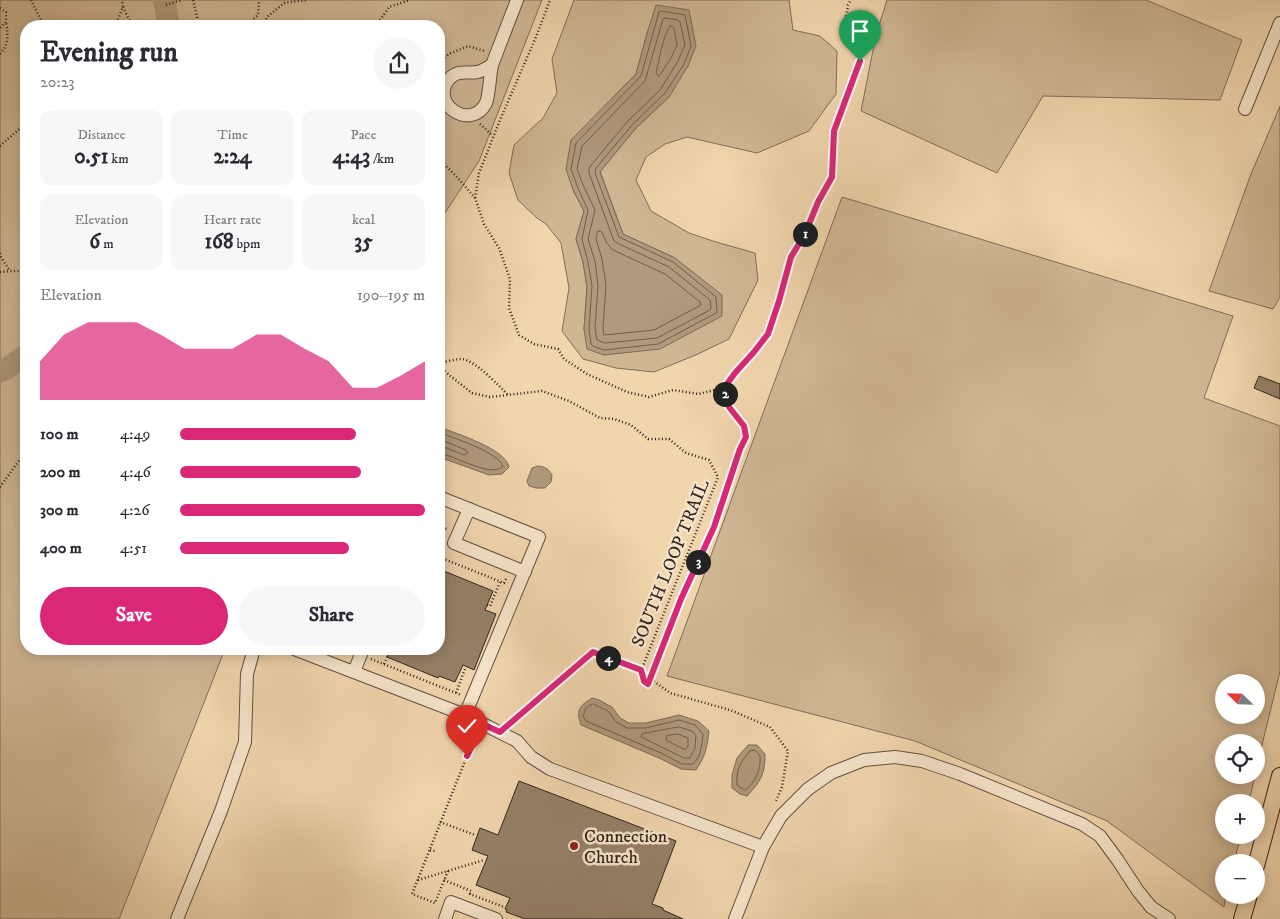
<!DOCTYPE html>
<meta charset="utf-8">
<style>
:root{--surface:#fff;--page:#f7f7f7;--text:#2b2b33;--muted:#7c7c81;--accent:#db2777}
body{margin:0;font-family:"IM FELL DW Pica",serif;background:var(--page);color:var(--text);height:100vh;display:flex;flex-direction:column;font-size:19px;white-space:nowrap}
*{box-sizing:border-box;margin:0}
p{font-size:16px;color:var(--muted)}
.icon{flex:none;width:28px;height:28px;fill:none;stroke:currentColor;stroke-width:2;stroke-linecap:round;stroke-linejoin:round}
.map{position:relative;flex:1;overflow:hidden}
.details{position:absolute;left:20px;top:20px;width:425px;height:635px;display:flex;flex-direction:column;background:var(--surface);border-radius:20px;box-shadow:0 2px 12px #0003}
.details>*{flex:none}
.needle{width:32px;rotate:293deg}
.buttons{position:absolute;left:1215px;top:674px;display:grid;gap:10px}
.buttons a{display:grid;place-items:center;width:50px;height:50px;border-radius:50%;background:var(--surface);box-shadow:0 2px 12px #0003;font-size:25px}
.pin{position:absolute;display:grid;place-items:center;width:42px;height:42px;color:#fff;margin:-51px -21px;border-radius:50% 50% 50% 0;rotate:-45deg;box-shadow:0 0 5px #0007}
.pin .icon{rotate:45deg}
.km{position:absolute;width:25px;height:25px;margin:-12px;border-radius:50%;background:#222;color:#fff;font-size:14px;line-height:25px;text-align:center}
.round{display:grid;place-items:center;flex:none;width:52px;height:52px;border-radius:26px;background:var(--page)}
.overview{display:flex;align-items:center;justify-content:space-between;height:85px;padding:0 20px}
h1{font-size:28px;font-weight:800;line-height:38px}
.figures{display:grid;grid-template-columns:repeat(3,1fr);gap:8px;height:85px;padding:5px 20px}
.figures div{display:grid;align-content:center;border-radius:12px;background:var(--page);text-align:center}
.figures b{font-size:21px;font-weight:800}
.figures small{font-size:14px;font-weight:400}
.figures p{font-size:14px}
.chart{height:140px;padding:10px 20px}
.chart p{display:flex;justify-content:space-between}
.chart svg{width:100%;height:90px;margin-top:5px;fill:var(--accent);opacity:.7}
.button{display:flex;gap:10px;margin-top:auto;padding:10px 20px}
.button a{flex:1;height:58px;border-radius:30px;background:var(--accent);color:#fff;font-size:20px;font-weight:800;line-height:58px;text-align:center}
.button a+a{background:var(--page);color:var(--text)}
ul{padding:0 20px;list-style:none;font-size:16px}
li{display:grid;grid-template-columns:80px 60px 1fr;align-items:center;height:38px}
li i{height:12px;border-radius:6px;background:var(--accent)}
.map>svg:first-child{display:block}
.green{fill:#d0b794;stroke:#806e58;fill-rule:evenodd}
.water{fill:#b0997c;stroke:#7d6a56}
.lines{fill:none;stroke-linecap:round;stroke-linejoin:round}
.shore{stroke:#705e4c;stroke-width:1}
.river{stroke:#b0997c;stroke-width:22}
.building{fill:#958067;stroke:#31241c}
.minor-casing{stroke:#615040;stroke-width:14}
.major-casing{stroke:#31241c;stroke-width:18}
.path{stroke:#31241c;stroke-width:2.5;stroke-dasharray:1 2.5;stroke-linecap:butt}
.minor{stroke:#f6e4ca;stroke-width:12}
.major{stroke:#f1d5ad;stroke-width:16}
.route-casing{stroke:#fff;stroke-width:10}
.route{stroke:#db2777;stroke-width:6}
.poi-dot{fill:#8f2418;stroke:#f6e4ca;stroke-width:2}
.labels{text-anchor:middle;stroke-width:5;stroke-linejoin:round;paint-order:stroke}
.street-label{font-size:18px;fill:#31241c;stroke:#f6e4ca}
.poi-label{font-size:18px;fill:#31241c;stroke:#f6e4ca;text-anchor:start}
</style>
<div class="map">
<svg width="1280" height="919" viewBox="0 0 1280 919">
<rect width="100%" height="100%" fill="#f1d5ad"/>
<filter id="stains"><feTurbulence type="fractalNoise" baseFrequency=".004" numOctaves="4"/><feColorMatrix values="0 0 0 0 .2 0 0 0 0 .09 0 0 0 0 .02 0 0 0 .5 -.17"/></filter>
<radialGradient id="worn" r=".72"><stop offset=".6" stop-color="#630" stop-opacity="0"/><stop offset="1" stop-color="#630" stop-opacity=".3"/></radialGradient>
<g class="green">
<path d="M0 0H542L479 161 439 222V26H26V649H225L119 919H0Z"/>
<path d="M574 0H789L793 30 820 36 837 51 836 94 809 131 757 153 687 137 665 144 646 157 636 180 651 211 689 233 716 242 755 253 758 280 729 339 698 354 654 372 616 368 583 359 562 331 569 288 561 243 546 224 537 218 518 200 509 173 514 145 543 118 557 93 552 59ZM648 30 669 97 636 128 600 171 623 234 675 258 622 352 604 355 584 329 587 287 583 262 576 239 584 211 573 190 572 140 636 74Z"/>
<path d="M887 0H1146L1242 40 1220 100 1043 96 997 173 861 111 876 35Z"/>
<path d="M1280 106V297L1273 309 1209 291 1251 174Z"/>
<path d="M842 197 1233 316 1204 398 1280 426V671L1256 770V742H1224V775H1255L1249 802H1224V835H1241L1234 862H1224V895H1226L1224 907 1107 821 915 741 667 676ZM1256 682V715H1224V682Z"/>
</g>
<g class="water">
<path d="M656 5 689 10 696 46 688 66 669 97 636 128 600 172 623 234 675 258 722 295V316L660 349 604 355 587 349 584 329 587 287 583 262 576 239 584 211 573 190 566 169 571 140 636 74 648 30Z"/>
<path d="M439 427C455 433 506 449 509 467L502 474 489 475 439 457Z"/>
<path d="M538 466C545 467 548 468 552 475L551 482 545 488H536L529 486 527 481 532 468Z"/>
<path d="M592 698 599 700 612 707 620 718 629 723H646L679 715 698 721 709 731C707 747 706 755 696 770L681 769 659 758 581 725C576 710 579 706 592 698Z"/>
<path d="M748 745H757L765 754C765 774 761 781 747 796L740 794 732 788V775L737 758Z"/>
</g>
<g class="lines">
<g class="shore">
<path d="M661 11 685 15 691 46 684 64 665 93 632 125 596 168 595 173 619 237 673 262 716 297 717 312 716 313 658 344 604 350 593 346 591 344 589 329 592 286 588 262 582 239 588 210 578 188 571 169 576 143 641 76 659 12Z"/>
<path d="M665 18 678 20 680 22 685 45 678 61 660 90 628 121 592 164 589 168V173L614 241 619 244 669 267 710 300 711 308 710 310 657 338 605 343 597 340 595 328 598 286 595 261 588 239 595 210 583 185 577 169 582 146 645 81 659 33 663 19Z"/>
<path d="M670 26 674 28 677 45 671 58 660 75 658 76 656 73C659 61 663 35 670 26Z"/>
<path d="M598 231 602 232 606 242 613 250 665 274 700 302 701 305 654 330 604 335 603 328 606 285 602 259 596 239Z"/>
<path d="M439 432C455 439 496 451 503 466 492 479 454 455 439 453"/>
<path d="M439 439 466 450 468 453 464 455 444 447H439"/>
<path d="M593 704 608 711 616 722 627 728H646L679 720 695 725 703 734C702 745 701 756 693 764H682L661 753 586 721 583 716 586 708Z"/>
<path d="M679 727 692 731 696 735 695 748 690 758H684L641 737 642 734Z"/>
<path d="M678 734 688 738V746L686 749H683L666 740 667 736Z"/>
<path d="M750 751 755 750 760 756C761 769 756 782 745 790L737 785C736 770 740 762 750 751Z"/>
</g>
<g class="river">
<path d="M164 0 169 26"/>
<path d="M0 371 6 369 26 355"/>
</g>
</g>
<g class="building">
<path d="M1259 376 1280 384V399L1254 388Z"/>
<path d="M439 569 493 591 485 610 496 614 474 670 463 665 455 682 439 676 438 678 387 657 391 649H439Z"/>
<path d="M519 781 676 841 652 904 663 908V910L683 919H525L506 912 507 910 505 909 510 898 476 885 488 856 472 850 480 828 498 835Z"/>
</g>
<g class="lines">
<defs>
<g id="minor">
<path d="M492 65C490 74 489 97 486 103 471 132 429 104 449 79 458 69 467 74 478 72 482 71 488 67 492 65Z"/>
<path d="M492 65 517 0"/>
<path d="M1245 109 1280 23"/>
<path d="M439 497 539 537 465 715 517 741 531 757 550 769 763 847"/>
<path d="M469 509 454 543 525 572"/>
<path d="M294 649 465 715"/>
<path d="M354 672 363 649"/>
<path d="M177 919 221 811 245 742 247 674 254 649"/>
<path d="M445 919 451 902 496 919"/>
<path d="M735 919 763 847 781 816 808 789 831 773 864 760 895 757 922 761 960 774 1082 824 1100 836 1117 859 1138 891 1151 907 1169 919"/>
</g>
<g id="major">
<path d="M1256 866 1280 776"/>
<path d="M1242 919 1249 895"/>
</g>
</defs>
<use href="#minor" class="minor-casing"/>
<use href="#major" class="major-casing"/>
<g class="path">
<path d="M31 0 44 26"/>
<path d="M193 0 199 26"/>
<path d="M166 5 182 0"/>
<path d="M123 7 132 26"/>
<path d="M0 8 6 12V22L0 28"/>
<path d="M115 26 123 7 122 0"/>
<path d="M246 26 258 15 259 0"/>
<path d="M264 26 267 17 284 3 306 0"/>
<path d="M376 26 389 7 410 0"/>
<path d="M0 54C9 45 8 34 6 22"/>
<path d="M439 62 449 54 468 46 484 51"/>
<path d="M480 124 493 136"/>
<path d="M0 146 26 123"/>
<path d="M439 159 458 178 475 198 484 224 499 248 510 279 509 308 519 335 534 344 558 349 564 359 587 374 627 392 649 397 673 390 698 394 724 388"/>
<path d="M475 198 479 173 500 120 536 37 550 0"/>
<path d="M0 253 1 257 10 271"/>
<path d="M0 272 10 271H26"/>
<path d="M439 363C446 362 455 359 462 359 475 360 499 386 508 395"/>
<path d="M439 367 472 393 490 397 542 391 569 401 600 418 614 419 631 425 648 439H669L686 453 709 460 718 477 641 671 643 681 649 684 681 599 714 527 740 449 746 437 744 426 729 407 724 388 735 373 755 352 768 334 779 301 791 257 805 233 818 202 832 177 834 131 860 61 855 49 844 31 848 5 851 0"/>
<path d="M0 487 26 451"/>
<path d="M439 526 447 529"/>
<path d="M439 557 504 583 507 577"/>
<path d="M439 559 443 548"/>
<path d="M487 605 490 606 500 582"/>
<path d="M343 649 351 652"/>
<path d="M371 659 461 695"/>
<path d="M384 664 390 651"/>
<path d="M651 679 670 693 730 710 770 727 788 751 782 787 775 803"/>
<path d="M456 693 465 669"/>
<path d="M510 724 593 652 641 671"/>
<path d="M440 822 475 835"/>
<path d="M430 850 435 851"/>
<path d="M448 871 435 903 412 894 467 756 477 732"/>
<path d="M418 880 484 860"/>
<path d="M444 880 471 891 470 894 504 907"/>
</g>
<use href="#minor" class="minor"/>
<use href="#major" class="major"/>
</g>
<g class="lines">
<defs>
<path id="route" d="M467 756 482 724 500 732 593 652 641 670 644 681 648 684 681 599 714 527 740 449 746 437 744 426 729 407 724 388 735 373 754 352 768 334 779 301 791 257 805 234 818 202 832 177 834 131 860 61"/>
</defs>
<use href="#route" class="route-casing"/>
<use href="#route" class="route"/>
</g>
<circle class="poi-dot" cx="574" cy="846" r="5"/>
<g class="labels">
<g class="street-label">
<text transform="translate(670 563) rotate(-68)" y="6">SOUTH LOOP TRAIL</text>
</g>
<g class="poi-label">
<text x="584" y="842">Connection<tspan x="584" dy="21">Church</tspan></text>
</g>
</g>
<rect width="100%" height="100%" filter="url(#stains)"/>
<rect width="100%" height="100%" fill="url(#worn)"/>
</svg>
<div class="buttons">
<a><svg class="needle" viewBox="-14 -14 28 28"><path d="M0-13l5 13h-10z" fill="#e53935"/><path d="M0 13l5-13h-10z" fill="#7c7c81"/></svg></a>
<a><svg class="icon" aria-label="locate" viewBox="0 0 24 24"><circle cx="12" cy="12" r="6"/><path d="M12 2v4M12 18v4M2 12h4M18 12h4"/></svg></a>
<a>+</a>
<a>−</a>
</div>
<div class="pin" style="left:860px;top:61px;background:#1e9e55"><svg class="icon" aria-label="arrive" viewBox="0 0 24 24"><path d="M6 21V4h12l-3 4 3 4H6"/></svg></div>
<div class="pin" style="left:467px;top:756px;background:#d93025"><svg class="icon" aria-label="check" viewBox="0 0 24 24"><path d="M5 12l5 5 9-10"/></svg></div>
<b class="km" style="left:805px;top:234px">1</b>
<b class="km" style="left:725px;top:394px">2</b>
<b class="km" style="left:698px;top:562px">3</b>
<b class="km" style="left:608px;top:658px">4</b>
<section class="details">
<div class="overview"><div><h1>Evening run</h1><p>20:23</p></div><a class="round"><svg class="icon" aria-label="share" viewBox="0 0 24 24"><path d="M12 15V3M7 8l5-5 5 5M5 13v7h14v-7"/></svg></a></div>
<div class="figures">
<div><p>Distance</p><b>0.51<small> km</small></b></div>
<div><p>Time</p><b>2:24</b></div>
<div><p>Pace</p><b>4:43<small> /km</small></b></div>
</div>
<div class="figures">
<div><p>Elevation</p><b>6<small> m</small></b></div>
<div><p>Heart rate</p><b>168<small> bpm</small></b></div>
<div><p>kcal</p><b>35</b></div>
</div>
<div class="chart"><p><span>Elevation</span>190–195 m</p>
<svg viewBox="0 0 160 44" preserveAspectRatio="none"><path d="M0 44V25L10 12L20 6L30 6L40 6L50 12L60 19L70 19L80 19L90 12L100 12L110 19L120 25L130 38L140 38L150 32L160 25V44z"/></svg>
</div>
<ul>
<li><b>100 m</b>4:49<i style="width:72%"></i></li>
<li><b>200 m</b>4:46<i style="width:74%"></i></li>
<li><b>300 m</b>4:26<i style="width:100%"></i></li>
<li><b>400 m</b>4:51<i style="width:69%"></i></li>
</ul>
<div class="button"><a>Save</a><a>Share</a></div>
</section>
</div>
